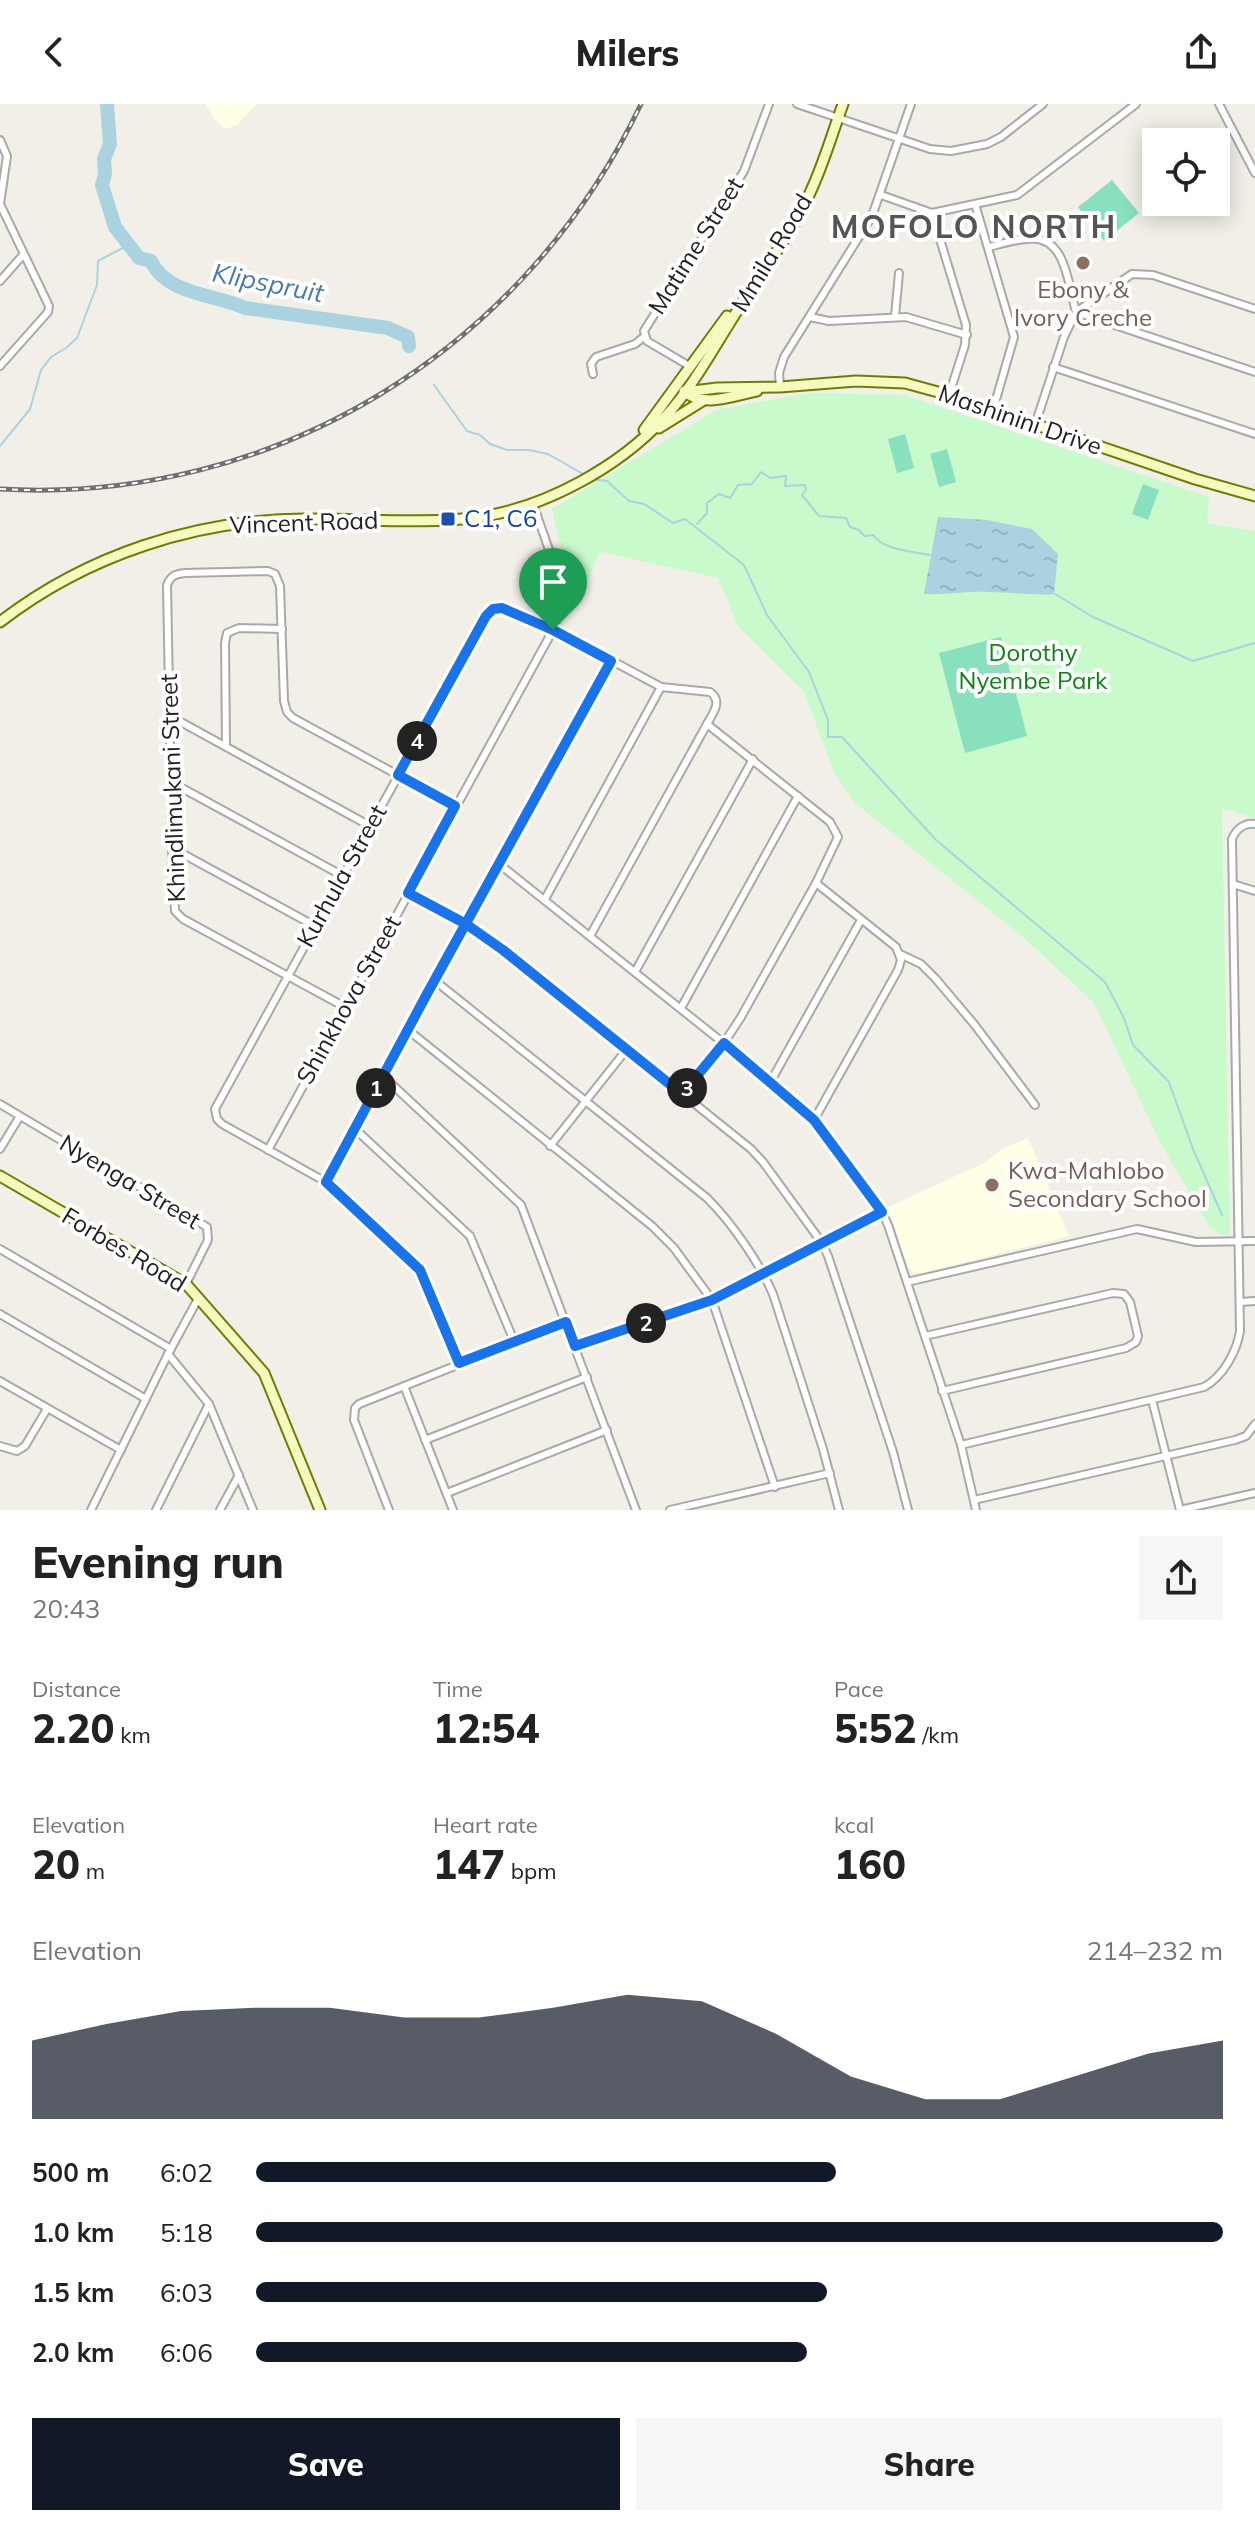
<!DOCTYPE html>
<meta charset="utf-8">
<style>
:root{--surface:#fff;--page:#f6f6f6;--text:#222;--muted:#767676;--accent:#111827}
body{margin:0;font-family:Mulish,sans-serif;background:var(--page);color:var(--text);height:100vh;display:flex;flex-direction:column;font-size:30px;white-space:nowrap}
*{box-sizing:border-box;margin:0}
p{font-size:26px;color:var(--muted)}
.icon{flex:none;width:44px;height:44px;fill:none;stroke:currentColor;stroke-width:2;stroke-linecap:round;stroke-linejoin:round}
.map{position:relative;height:1406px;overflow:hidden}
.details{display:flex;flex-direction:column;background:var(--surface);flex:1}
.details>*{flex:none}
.fabs{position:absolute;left:1142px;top:24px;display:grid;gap:16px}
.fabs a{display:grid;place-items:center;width:88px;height:88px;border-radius:0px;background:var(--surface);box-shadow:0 4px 20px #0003;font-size:40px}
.pin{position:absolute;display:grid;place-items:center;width:68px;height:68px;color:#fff;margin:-82px -34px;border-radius:50% 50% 50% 0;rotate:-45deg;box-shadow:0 0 8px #0007}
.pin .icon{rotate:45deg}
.km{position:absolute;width:40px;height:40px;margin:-20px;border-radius:50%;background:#222;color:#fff;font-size:22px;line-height:40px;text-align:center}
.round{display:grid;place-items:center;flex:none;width:84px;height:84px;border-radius:0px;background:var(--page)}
.overview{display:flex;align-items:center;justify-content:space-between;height:136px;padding:0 32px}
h1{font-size:44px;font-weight:800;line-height:60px}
.metrics{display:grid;grid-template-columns:repeat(3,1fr);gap:12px;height:136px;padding:8px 32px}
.metrics div{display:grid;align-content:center}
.metrics b{font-size:40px;font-weight:800}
.metrics small{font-size:22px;font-weight:400}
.metrics p{font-size:22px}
.chart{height:224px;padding:16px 32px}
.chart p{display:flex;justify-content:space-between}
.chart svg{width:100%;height:144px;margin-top:8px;fill:var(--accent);opacity:.7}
.button{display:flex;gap:16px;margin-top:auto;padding:16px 32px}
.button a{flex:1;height:92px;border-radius:0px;background:var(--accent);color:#fff;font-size:32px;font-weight:800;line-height:92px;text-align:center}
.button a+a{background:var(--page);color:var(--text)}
ul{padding:0 32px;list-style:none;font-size:26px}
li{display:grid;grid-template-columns:128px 96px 1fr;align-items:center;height:60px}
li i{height:20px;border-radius:10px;background:var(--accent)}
header{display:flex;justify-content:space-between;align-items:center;height:104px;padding:0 32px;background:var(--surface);font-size:36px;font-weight:800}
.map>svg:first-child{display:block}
.education{fill:#ffffe5}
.park{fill:#c8facc}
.pitch{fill:#88e0be}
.water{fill:url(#water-ripples)}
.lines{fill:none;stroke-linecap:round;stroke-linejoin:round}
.stream{stroke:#aad3df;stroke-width:2}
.river{stroke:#aad3df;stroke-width:14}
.street-casing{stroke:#a9a9a9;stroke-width:10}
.secondary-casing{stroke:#707d05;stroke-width:13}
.street{stroke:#fff;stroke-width:6}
.secondary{stroke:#f7fabf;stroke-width:9}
.rail-casing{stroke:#707070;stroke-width:5}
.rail{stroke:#fff;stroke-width:2;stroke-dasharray:6;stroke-linecap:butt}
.route-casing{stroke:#fff;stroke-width:16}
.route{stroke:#1a73e8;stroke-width:10}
.education-dot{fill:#8d6e63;stroke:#fff;stroke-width:3}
.transit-dot{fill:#1a4fb4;stroke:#fff;stroke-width:3}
.labels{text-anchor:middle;stroke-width:8;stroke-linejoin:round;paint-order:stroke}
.street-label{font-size:24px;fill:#222;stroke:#fff}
.education-label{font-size:24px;fill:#785e54;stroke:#fff}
.transit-label{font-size:24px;fill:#164399;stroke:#fff;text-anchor:start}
.park-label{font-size:24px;fill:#0c8416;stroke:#fff}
.water-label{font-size:26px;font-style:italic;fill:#4a7aab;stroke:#fff}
.district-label{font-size:32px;font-weight:bold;letter-spacing:2px;fill:#555;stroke:#fff}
</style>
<header><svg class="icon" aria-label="back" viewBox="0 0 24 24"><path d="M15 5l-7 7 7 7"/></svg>Milers<svg class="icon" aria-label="share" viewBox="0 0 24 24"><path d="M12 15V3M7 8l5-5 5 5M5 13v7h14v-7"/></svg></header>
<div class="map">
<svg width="1255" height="1406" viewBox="0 0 1255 1406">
<defs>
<pattern id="water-ripples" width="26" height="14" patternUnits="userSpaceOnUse" patternTransform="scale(2)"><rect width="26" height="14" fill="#aad3df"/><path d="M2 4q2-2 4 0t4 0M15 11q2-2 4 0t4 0" fill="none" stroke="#92b5bf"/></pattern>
</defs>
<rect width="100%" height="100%" fill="#f2efe9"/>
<g class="education">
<path d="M205 0H257L237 21 225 25 217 18Z"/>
<path d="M1028 1034 1069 1132 922 1169H915L908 1163 888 1103 984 1059 1004 1044Z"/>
</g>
<path class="park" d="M809 289 905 291 1209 393 1207 419 1255 427V714L1222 704 1230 1131 1219 1130 1210 1124 1160 1038 1094 899 1022 832 855 699 834 668 804 588 738 522 718 474 600 448 586 480 568 474 552 405 716 306Z"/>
<g class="pitch">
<path d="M1112 76 1139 109 1104 137 1078 103Z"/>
<path d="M905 330 914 364 897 369 888 335Z"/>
<path d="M947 345 956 378 939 383 930 350Z"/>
<path d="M1143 380 1159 386 1148 416 1132 410Z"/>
<path d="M1001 533 1027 632 965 649 939 549Z"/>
</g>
<path class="water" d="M938 413 987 416 1032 425 1058 450 1054 490C1032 492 1011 488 989 488 967 487 946 491 924 490Z"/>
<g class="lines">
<g class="stream">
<path d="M434 281 467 327 480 331 490 340 507 346H529L548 350 583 370"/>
<path d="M0 342 30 305 41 266 51 253 66 244 77 234 97 181 98 157 130 140"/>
<path d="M592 375 607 377 629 397 644 400 673 419 685 415 744 461 767 511 809 568 828 616V633H842L936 736 1105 878 1124 914 1133 941 1169 978 1193 1045 1222 1111"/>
<path d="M697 420 707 409V399L719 390 730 394 738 381 752 380 761 368 770 374 786 372 785 382 805 381 806 386 802 391 819 412 846 414 850 423 859 426 864 432 873 431C885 447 912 447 930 451"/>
<path d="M1055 490 1093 513 1193 557 1255 539"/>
</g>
<path class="river" d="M107 0 110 40 104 55 105 70 102 81 115 123 139 154 151 157C167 191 215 190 245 204L388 224 408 233 409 242"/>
<defs>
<g id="street">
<path d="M797 0 930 45 951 47 987 40 1001 33 1043 0"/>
<path d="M1219 0 1255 69"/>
<path d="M0 36 7 52 0 100 49 202 48 208 0 262"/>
<path d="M881 91 932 109 1017 91 1136 0"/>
<path d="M975 100 1014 233 993 306"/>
<path d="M932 109 966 221 965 241 949 291"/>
<path d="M989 143C1001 140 1013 136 1026 135 1066 129 1068 180 1076 208L1255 268"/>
<path d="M0 177 23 151"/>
<path d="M895 212 899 169"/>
<path d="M810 213 829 217 906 213 967 231"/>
<path d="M691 263 647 237 644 227 744 67 769 0"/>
<path d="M1053 263 1255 330"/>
<path d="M593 270 591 260 596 253 635 240 645 232"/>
<path d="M780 283 779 269 784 253 872 112 911 0"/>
<path d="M1035 321 1064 233 1076 208 1132 170 1153 171 1255 205"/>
<path d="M170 612 370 722"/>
<path d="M226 641 225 539 227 529 239 524 282 525"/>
<path d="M171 678 343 772"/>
<path d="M172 744 315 822"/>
<path d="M499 760 771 977 814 1016 882 1108 888 1121 961 1341 976 1406"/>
<path d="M1233 780 1255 787"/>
<path d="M408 789 466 820 503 846 751 1045 763 1058 822 1139 828 1152 893 1348 908 1406"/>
<path d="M545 795 661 583"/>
<path d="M900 850 921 860 935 874 974 920 1035 1001"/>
<path d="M635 868 753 655"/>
<path d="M434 876 707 1094C732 1119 759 1158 773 1190L823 1345 839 1406"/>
<path d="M345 903 183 815 175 807 172 744 167 481C171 471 176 470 185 469L268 467 275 470 280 482 284 597 287 608 293 614 455 702"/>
<path d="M681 904 798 692"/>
<path d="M408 926 652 1122 674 1144 712 1196 775 1383"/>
<path d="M383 972 521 1101 636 1406"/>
<path d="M771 977 861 816"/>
<path d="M682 990 724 939 741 913 816 779 838 733 830 718 707 620"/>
<path d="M0 1000 207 1123 208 1136 186 1180"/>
<path d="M814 1016 898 866 901 856 896 843 816 779"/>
<path d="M354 1024 470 1132 514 1237"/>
<path d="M550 1042 627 945"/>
<path d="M0 1045 20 1012"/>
<path d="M268 1046 553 526 563 496 561 480 533 400"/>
<path d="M326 1078 611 557"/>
<path d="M0 1145 171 1245"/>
<path d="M907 1178 1137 1125 1196 1138 1255 1137"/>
<path d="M1240 1198 1255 1197"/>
<path d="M0 1210 146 1295"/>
<path d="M925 1232 1113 1189 1124 1190 1130 1198 1138 1232 1136 1238 1126 1244 942 1287"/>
<path d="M575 1242 712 1196 882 1108"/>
<path d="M168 1250 209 1300 253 1406"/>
<path d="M459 1259 420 1166 326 1078 222 1020 217 1015 215 1005 486 512 498 503 560 529 661 583 710 588C723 597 713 609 707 620L590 832"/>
<path d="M0 1277 121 1346"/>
<path d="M404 1282 453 1406"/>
<path d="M1152 1296 1180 1406"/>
<path d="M425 1336 587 1273"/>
<path d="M961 1341 1204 1283C1223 1273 1237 1247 1240 1227L1232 735C1236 725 1245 718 1255 720"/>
<path d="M0 1342 17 1347 25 1342 47 1305"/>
<path d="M447 1389 607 1326"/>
<path d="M974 1396 1235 1336 1246 1332 1255 1320"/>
<path d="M91 1406 168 1250 199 1193"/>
<path d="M156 1406 209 1300"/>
<path d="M220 1406 239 1371"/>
<path d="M389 1406 354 1316 355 1304 359 1300 566 1218"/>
<path d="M670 1406 830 1369"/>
<path d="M1180 1406 1255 1389"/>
</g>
<g id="secondary">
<path d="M684 287C703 305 734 291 757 287"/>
<path d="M685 288 717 284 780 283 856 277 905 279 949 291 1195 375 1255 392"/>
<path d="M659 324 704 296"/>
<path d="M644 326 727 212"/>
<path d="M0 518C87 451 194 416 304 415 362 414 422 421 480 413 546 403 619 363 664 314 694 282 715 241 739 204 762 167 791 131 809 91 823 62 832 30 843 0"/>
<path d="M0 1072 186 1180 264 1269 320 1406"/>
</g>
</defs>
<use href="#street" class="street-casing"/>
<use href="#secondary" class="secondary-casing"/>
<use href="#street" class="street"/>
<use href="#secondary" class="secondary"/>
<defs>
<path id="rail" d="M0 385C274 401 524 246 641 0"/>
</defs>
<use href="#rail" class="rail-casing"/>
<use href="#rail" class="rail"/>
</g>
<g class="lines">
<defs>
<path id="route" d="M553 526 611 557C550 667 490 778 428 888L326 1078 420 1166 459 1259 566 1218 575 1242 712 1196 882 1108 814 1016 724 939 682 990 503 846 466 820 408 789 455 702 398 671 486 512 493 505 502 504 553 526"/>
</defs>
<use href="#route" class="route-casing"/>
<use href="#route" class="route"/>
</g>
<g class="education-dot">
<circle cx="1083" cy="159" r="8"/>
<circle cx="992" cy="1081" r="8"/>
</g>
<rect class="transit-dot" x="440" y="407" width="16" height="16" rx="4"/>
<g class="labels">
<g class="street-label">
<text transform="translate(696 142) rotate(-58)" y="8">Matime Street</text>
<text transform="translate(772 149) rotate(-59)" y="8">Mmila Road</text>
<text transform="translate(1020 316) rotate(19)" y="8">Mashinini Drive</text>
<text transform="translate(304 419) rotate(-2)" y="8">Vincent Road</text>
<text transform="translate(173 684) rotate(-92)" y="8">Khindlimukani Street</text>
<text transform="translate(342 772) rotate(-61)" y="8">Kurhula Street</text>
<text transform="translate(349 896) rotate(-61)" y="8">Shinkhova Street</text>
<text transform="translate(130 1078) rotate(31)" y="8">Nyenga Street</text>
<text transform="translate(124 1146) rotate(31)" y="8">Forbes Road</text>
</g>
<g class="education-label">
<text x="1083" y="194">Ebony &amp;<tspan x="1083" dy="28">Ivory Creche</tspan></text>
<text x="1008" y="1075" text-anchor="start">Kwa-Mahlobo<tspan x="1008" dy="28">Secondary School</tspan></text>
</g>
<g class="transit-label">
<text x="464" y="423">C1, C6</text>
</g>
<g class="park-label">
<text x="1033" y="557">Dorothy<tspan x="1033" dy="28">Nyembe Park</tspan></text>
</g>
<g class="water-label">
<text transform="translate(268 179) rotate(11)" y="9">Klipspruit</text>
</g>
<g class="district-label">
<text x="974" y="134">MOFOLO NORTH</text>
</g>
</g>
</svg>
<div class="fabs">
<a><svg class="icon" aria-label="locate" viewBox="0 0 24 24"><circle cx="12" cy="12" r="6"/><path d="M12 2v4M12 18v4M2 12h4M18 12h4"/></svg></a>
</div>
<div class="pin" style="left:553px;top:526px;background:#1e9e55"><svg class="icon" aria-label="arrive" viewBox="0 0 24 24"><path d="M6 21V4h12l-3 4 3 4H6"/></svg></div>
<b class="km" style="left:376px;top:984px">1</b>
<b class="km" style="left:646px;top:1219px">2</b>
<b class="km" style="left:687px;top:984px">3</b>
<b class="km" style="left:417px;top:637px">4</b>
</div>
<section class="details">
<div class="overview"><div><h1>Evening run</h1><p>20:43</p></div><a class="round"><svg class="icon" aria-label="share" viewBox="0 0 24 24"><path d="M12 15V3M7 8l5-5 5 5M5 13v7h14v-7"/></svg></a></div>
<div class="metrics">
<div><p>Distance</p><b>2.20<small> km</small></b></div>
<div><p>Time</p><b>12:54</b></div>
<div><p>Pace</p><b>5:52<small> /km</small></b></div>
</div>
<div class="metrics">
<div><p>Elevation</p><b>20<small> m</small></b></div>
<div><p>Heart rate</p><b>147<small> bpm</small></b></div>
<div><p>kcal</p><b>160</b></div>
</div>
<div class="chart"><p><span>Elevation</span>214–232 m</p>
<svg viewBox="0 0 160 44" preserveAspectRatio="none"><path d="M0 44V20L10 15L20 11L30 10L40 10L50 13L60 13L70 10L80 6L90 8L100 18L110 31L120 38L130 38L140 31L150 24L160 20V44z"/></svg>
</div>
<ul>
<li><b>500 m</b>6:02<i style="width:60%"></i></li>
<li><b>1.0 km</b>5:18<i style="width:100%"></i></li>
<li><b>1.5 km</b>6:03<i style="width:59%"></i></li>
<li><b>2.0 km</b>6:06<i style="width:57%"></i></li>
</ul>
<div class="button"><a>Save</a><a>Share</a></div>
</section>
